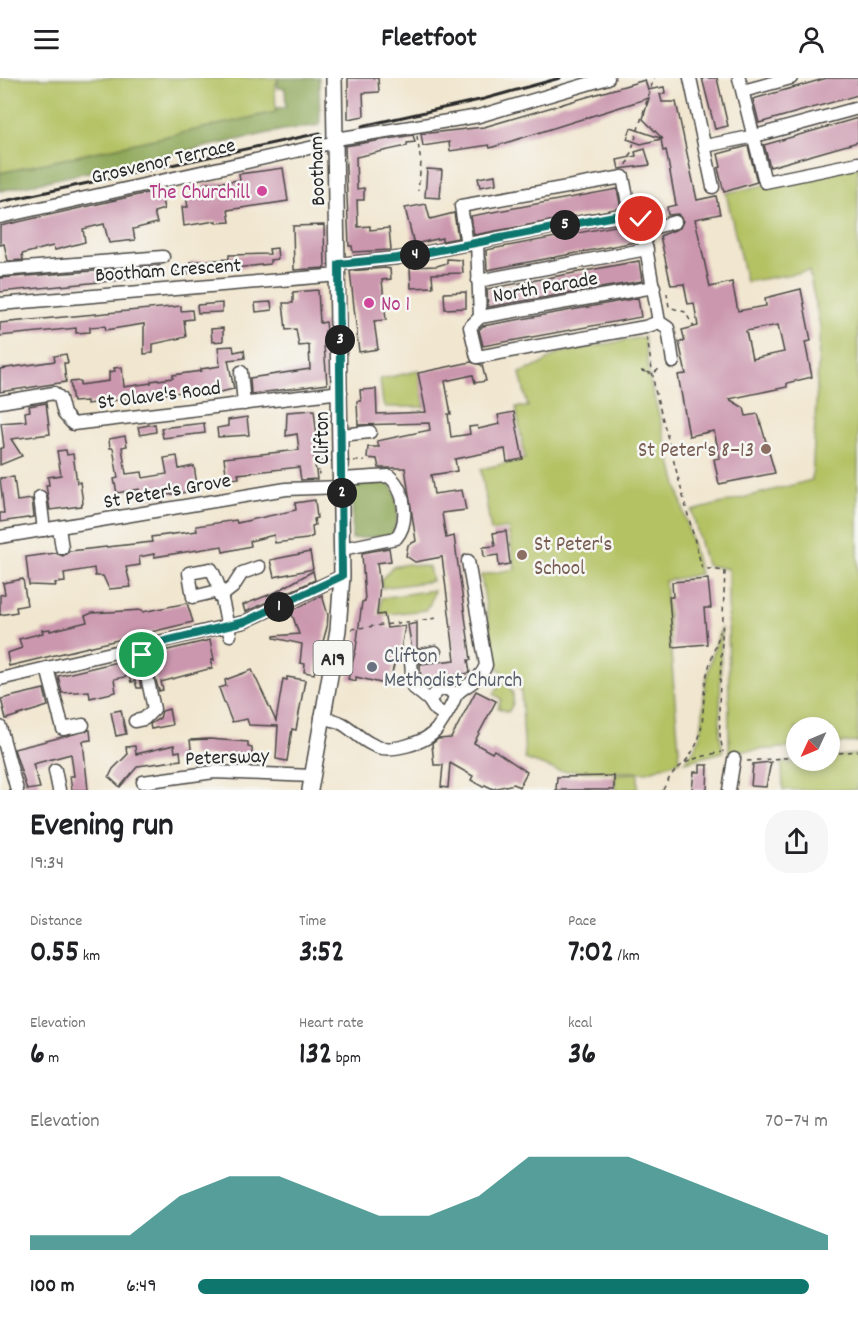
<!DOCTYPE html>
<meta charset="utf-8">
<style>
:root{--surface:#fff;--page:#f6f6f6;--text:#202124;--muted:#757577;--accent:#0f766e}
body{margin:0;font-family:Dekko,sans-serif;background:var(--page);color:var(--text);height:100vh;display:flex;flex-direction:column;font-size:22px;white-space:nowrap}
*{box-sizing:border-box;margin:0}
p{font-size:20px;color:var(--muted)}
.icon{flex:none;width:33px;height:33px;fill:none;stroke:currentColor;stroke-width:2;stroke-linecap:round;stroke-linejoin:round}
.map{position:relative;height:712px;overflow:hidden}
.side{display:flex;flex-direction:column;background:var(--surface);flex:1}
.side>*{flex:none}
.needle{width:39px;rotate:226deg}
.fabs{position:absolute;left:786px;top:639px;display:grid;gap:12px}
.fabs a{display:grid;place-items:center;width:54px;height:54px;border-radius:50%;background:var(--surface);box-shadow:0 3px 9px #0003;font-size:30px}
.pin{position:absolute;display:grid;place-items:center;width:51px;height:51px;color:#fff;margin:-26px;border:3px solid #fff;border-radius:50%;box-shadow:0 2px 6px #0007}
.km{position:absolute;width:30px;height:30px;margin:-15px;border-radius:50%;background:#222;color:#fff;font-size:16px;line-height:30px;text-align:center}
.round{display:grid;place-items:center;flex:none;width:63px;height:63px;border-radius:24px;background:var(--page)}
.summary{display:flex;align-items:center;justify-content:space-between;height:102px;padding:0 30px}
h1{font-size:33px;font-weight:700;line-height:45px}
.metrics{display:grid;grid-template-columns:repeat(3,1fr);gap:9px;height:102px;padding:6px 30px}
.metrics div{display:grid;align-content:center}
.metrics b{font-size:30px;font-weight:700}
.metrics small{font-size:16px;font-weight:400}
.metrics p{font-size:16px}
.chart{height:168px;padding:12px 30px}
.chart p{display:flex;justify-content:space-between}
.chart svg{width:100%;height:108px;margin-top:6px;fill:var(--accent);opacity:.7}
ul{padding:0 30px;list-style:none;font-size:20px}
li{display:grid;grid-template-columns:96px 72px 1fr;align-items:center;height:45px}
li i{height:15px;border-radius:8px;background:var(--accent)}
header{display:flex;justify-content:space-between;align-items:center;height:78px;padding:0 30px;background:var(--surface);font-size:27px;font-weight:700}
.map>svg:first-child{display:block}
.green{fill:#b4c264;stroke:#707648;stroke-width:1.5}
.forest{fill:#8fa85a;stroke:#5d6a42;stroke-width:1.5}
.building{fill:#cb97ae;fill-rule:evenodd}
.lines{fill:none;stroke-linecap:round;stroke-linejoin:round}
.minor-tunnel{stroke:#c9c1ae;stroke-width:12;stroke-dasharray:12 6;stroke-linecap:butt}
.minor-casing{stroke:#494744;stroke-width:15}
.major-casing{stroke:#494744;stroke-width:18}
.path{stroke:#494744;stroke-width:1.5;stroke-dasharray:4.5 4.5;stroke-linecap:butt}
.minor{stroke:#fff;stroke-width:12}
.major{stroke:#fff;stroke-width:15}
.rail{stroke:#2b2b2b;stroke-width:3}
.path-bridge{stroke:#494744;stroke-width:1.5;stroke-dasharray:4.5 4.5;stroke-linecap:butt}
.route-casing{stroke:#fff;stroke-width:12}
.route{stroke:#0f766e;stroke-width:8}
.hotel-dot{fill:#d1479c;stroke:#f6f6f2;stroke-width:2}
.education-dot{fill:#8d6e63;stroke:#f6f6f2;stroke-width:2}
.worship-dot{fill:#6b7280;stroke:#f6f6f2;stroke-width:2}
.labels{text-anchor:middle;stroke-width:5;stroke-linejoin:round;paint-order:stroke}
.shield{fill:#f6f6f2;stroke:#686867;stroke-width:1.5}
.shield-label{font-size:20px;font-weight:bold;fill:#2b2b2b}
.street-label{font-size:21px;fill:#2b2b2b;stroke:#f6f6f2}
.hotel-label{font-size:21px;fill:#b23c85;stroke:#f6f6f2;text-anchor:end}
.education-label{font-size:21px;fill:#785e54;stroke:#f6f6f2;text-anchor:end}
.worship-label{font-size:21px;fill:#5b616d;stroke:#f6f6f2;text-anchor:start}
</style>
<header><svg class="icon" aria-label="menu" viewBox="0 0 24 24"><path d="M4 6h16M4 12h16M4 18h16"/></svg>Fleetfoot<svg class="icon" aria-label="person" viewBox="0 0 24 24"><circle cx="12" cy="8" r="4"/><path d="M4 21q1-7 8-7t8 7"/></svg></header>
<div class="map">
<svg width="858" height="712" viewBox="0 0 858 712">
<rect width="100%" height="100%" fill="#f6f6f2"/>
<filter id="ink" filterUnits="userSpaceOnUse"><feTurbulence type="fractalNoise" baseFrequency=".0167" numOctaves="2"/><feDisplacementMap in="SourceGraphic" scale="12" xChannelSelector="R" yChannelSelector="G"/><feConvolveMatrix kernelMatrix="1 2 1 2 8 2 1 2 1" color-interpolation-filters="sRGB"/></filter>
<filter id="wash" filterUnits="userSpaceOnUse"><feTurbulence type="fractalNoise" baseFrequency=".008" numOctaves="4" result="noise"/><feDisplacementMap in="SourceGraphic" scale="24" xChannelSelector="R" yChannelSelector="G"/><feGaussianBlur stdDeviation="1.35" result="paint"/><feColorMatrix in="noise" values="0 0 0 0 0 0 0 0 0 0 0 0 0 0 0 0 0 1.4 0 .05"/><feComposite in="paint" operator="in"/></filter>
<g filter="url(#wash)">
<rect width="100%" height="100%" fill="#f1e6cf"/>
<g class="green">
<path d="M0 0H278L275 10 276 34 0 95Z"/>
<path d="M858 88V664L830 666V650H796V669L729 674 728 491 706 487 692 433 812 402 820 248 809 193 746 204 726 115Z"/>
<path d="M644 259 650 303 700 496 665 503 680 683 647 694 558 693 525 681 521 612 495 587 481 497 515 491 508 450 491 453 481 391 525 381 516 329H528L520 295 540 287 558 275Z"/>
<path d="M418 293 425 329H386L383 326 380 301Z"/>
<path d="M408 486 429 489 432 503 382 510 381 502 392 489Z"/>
<path d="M434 512 430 526 425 532 380 537 381 520Z"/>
<path d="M721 550 720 658 723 674 685 684C707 658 701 640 705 609 707 589 715 569 721 550Z"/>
<path d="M505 605C515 612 516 625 508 634L498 630 501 621 494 616 499 607Z"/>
<path d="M858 676V712H783L782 685 830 682V679Z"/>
<path d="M638 695V712H615V696Z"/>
</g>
<g class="forest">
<path d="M278 0H319L320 47 283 52 0 113V95L276 34V30L286 29 285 10H278Z"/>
<path d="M353 403 386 404C401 413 400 445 391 457L352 461Z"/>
</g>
<g id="blocks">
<g class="building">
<path d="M348 0H378L379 14 363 15 364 38 348 41Z"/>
<path d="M702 0H717L728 48 715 51Z"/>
<path d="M827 0H858V17L759 45 753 21Z"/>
<path d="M645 2 648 12 664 9 665 15 660 16 662 24H676L697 122 716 118 720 136 695 141 710 209 732 204 738 233 766 228 765 220 801 211 811 263 805 264 812 299 787 305V309L729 321 744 330 746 338 758 336 775 395 719 406 714 381 720 380 714 353 689 358 678 297 686 296 679 264 685 263 682 252 698 248 694 225 688 226 684 206 671 207 660 158 680 150 683 143 678 136 668 137 667 129 676 127 666 72 663 73 661 61 641 66 627 61 631 50 663 61 643 41 649 20 490 70 489 67 450 73 449 64 423 68 421 56 484 49ZM778 247 784 274 752 281 746 253Z"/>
<path d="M858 40V64L770 89 764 67Z"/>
<path d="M413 57 415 64 407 65V68L356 79 357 111 364 110V122H357L358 149 370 148V152L389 150 391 172 353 174 352 168H349L345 68Z"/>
<path d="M748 68 757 104 724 114 718 90 721 89 718 76Z"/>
<path d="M645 71 650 87 619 91 617 82 636 78 635 74Z"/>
<path d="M283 90 288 123 228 132 230 144 216 145V143L184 148 182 129H188L186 119 204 117 203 106 240 102 239 96Z"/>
<path d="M427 91 442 92 440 120 425 119Z"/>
<path d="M495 97 496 106 480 109 478 100Z"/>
<path d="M617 111 621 130 474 157 471 138Z"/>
<path d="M160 112 164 131 154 134 157 145 133 151 135 162 109 165 104 146 83 151 85 164 55 172 53 168 22 176 23 182 8 183 4 166 0 167V148Z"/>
<path d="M652 120 654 128 644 130 642 123Z"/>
<path d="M426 126 430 141 454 135 458 160 442 163V160L414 166 405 130Z"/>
<path d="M631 145 635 164 487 192 486 172Z"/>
<path d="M324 147 325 190 294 192 293 148Z"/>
<path d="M277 170 278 181 270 182V186L191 195 190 184 229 181V177L270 176 269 171Z"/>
<path d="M447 181 462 182 463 195 432 196 433 209 411 210 410 189 437 188 447 185Z"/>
<path d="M639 183 642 203 488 229 487 211Z"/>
<path d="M160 188V198L0 214V200Z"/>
<path d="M187 188 188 196 177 197V189Z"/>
<path d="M385 190 390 191 391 201 382 202 386 242 374 243 378 271 359 274 350 193Z"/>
<path d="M318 212 320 245 326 244 327 253H325L324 267 327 306 251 316 250 300 310 291 309 267 299 268 296 251 286 252 283 225H293V214Z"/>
<path d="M466 214V230L445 231 444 215Z"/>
<path d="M638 220 641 239 483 268 479 252 483 248Z"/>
<path d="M271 224 272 232 256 234 255 225Z"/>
<path d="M222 225V234L198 235 197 227Z"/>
<path d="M181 228V233L192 232 193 241 184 242 186 259 153 266V275L144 276V246L106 252 105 248 90 249V254L76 255V250L0 258V245Z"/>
<path d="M223 250V263L212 264 211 251Z"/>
<path d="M233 268 234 274 244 272 245 280 228 282 234 311 206 317 205 311 87 326V323L73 324 70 304 80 303V307L109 303V294L115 293 114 290 122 289 124 309 151 305V303L173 300V297L201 293V291L220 288 218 269Z"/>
<path d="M66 276 68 285H64L66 304 0 314V291L55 283 54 278Z"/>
<path d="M471 284 482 287 486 303 475 305 473 297 445 303 451 336H448L451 359 470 356 469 349 477 348 478 351 500 346 498 337 514 334 523 381 507 384 505 371 455 381 457 393 431 397 434 416 462 412 466 432 442 435 446 460 454 458 471 582H468L470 595 421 602 420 586 455 582 442 479 415 484 406 478 408 467 416 463 405 390H379L377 381 367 380 368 369H379L377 363 430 352 429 345 358 347 357 323H361L360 312 376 311 377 336 426 334 418 295Z"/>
<path d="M46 325 50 356 11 361 22 378 0 387V371L4 369 1 345 26 343 25 334 30 333 29 328Z"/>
<path d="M314 332 319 379H314L317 401 301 402 299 389 238 396 239 400 227 402 224 380 299 372 297 356 286 358 287 334Z"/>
<path d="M247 339 249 357 218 359 217 350 228 348V342Z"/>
<path d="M204 345 205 355 163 360 161 350Z"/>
<path d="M155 346 156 354 140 357 138 349Z"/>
<path d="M125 358 127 368 122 369 126 396 142 394 143 400 167 396 164 380 177 378 179 391 194 388 197 407H192L193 413 141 421 139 411 117 415 114 401 118 400 113 370H110L109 361Z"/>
<path d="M66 372 67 377 73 376 77 405 80 404 83 425 81 428 50 432 46 407H49L48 399 61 397 57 373Z"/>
<path d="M14 399 17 423 32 421 34 439 0 444V435H4L0 400Z"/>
<path d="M315 422 317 440 314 441 315 447 312 448 313 458 307 461 275 465 274 457 250 463 251 468 223 474 222 468 154 479V476L139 479 140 487 126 489 131 509 109 511 103 498H95L94 490 64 495 65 504 55 505 56 508 29 507 26 479 55 475 63 478 70 473 152 464 151 459 197 453 196 448 236 442 237 445 296 432 295 425Z"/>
<path d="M506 453 510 486 499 488 498 477 484 479 483 469 495 468 493 455Z"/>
<path d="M389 470 391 483 377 485 380 507 377 537 384 536 387 550 405 548 399 583H395L389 607 356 599V603L348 601 356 571 362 524 365 523 362 475Z"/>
<path d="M310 474 313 491 274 499 270 482Z"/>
<path d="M313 493 315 502 245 534 243 527 276 514Z"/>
<path d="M23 501 27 527 16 529 17 534 0 537V517L5 516 3 505Z"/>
<path d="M708 501 711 530H704L707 566 673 569 669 519H673L672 504Z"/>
<path d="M322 517 328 537 327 549 314 596 304 594 305 586 300 585 302 566 274 560V558L299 556 291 533Z"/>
<path d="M187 525 193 544 9 588 7 575 22 570 19 561 43 555 42 552 50 551V553L87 544 85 538 92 535 142 532 143 534Z"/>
<path d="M417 545V570L412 571 408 547Z"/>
<path d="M210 562 214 582H211L212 590 161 604 163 612 159 613 151 584 144 581 137 587 141 610H137L135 603 131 604 129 598 114 601 116 614 90 620 89 613 62 615 58 598Z"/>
<path d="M252 592 276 643 283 601 287 602V599L305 602 296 652 292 651 287 683 276 681 278 648 249 647 247 641 232 644 223 621 219 610 226 608 225 602Z"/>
<path d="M44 611 48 628 6 641 1 621Z"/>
<path d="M476 613 496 623 474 665 492 675 494 672 527 694 519 709 514 706 493 711 485 707 483 709 471 702 473 698 450 685 448 710 441 709 443 687H434L432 666 438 661 451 660Z"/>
<path d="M169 631 172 647 151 651 150 646 160 640 162 633Z"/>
<path d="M121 632 126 656 116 658 111 634Z"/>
<path d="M90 652 91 662 83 663 88 712H72L70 698H74L71 676 33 686 40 710 27 712 14 671Z"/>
<path d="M209 661 248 664V669L252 670V677L192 678 190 662Z"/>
<path d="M174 667 175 674 180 673 181 682 138 688 120 709 109 699 113 691 127 677 126 669 135 668 136 676Z"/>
<path d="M771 684 766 709 751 708 753 686Z"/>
<path d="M700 687H708L707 712H692L694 694H700Z"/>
<path d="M614 698V712H556L557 699Z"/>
</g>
</g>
</g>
<g filter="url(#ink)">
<use href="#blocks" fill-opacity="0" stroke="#494744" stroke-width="1.5"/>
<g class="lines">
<path class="minor-tunnel" d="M143 577 145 589"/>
<defs>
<g id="minor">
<path d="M690 0 713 109"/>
<path d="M739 0 765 104 858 85"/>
<path d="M743 13 791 0"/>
<path d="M336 61 479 38 608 0"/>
<path d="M705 68 755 58 858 30"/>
<path d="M0 139 336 64"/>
<path d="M644 152 675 144"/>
<path d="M477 165 480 239 654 209"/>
<path d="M467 167 461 128 623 99 630 135"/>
<path d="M339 186 398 180 585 143 637 136 641 141 659 244"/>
<path d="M0 192 163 179"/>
<path d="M478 203 647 171"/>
<path d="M0 226 339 197"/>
<path d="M480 239 470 249 477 279 645 249 659 244"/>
<path d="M659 244 668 250 673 284"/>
<path d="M241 294 244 326"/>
<path d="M0 324 54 315 60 320 64 336 73 346 341 314"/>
<path d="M341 357 370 354"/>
<path d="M342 401 389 398C405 411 410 444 396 460L342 471"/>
<path d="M40 419 44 452"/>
<path d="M59 450 62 470"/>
<path d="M0 459 286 411 342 409"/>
<path d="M218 513 193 519 189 495 211 491C222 509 224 536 230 557"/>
<path d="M220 519 233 509 242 495 259 489"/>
<path d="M47 590 63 651 83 647"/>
<path d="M0 601 244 544 342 498"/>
<path d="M429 622 413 609 411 583 413 579 435 574"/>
<path d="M444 637 434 630 429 622 440 611H448L455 617"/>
<path d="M321 639C353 645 350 656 373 667 389 676 426 665 437 651 444 641 451 630 455 619 459 609 480 605 486 587L468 483"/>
<path d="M135 643 144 641 154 631 145 589"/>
<path d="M0 649 17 712"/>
<path d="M55 692 59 712"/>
<path d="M143 704 214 694 312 698"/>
<path d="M729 712 734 681"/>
</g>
<path id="major" d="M310 712 338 552 342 498 334 0"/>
</defs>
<use href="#minor" class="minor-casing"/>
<use href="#major" class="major-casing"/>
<g class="path">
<path d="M417 58 421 85 418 113"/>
<path d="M627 87 654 0"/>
<path d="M667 215 669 229 685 234 694 249"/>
<path d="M647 259 655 312 702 490 725 493 719 627 720 658 723 674"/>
<path d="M641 293 647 294"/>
<path d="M318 383 319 399"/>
<path d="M351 551 438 540"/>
<path d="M830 676 858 673"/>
<path d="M747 683 796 679"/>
<path d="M685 684C707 657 701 640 705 608 707 590 715 571 720 554"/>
<path d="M663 712C676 683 692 681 721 674"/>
</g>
<use href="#minor" class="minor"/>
<use href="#major" class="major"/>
<g class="rail">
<path d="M362 48 484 21 560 0"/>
<path d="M0 124 320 55"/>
</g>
<g class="path-bridge">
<path d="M647 294 653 296 659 291"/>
<path d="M318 383H365"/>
</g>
</g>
</g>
<g class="lines" filter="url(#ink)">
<defs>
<path id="route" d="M142 577 141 569 244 544 342 498 339 186 398 180 630 135 641 141"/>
</defs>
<use href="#route" class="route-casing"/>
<use href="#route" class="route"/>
</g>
<g class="hotel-dot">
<circle cx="262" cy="113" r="6"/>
<circle cx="369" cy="225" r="6"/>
</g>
<g class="education-dot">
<circle cx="766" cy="371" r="6"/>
<circle cx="522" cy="477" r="6"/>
</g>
<circle class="worship-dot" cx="372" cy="589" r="6"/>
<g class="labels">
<rect class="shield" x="313.5" y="563" width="39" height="34" rx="4.5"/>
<g class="shield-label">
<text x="333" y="587">A19</text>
</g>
<g class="street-label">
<text transform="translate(163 82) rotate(-13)" y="7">Grosvenor Terrace</text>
<text transform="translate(316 93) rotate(-92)" y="7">Bootham</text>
<text transform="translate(168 191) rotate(-4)" y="7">Bootham Crescent</text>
<text transform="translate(545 208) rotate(-10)" y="7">North Parade</text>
<text transform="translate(159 316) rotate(-7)" y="7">St Olave's Road</text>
<text transform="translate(321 360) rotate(-90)" y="7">Clifton</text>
<text transform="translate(167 412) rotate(-10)" y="7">St Peter's Grove</text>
<text transform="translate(227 678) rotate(-2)" y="7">Petersway</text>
</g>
<g class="hotel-label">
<text x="250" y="120">The Churchill</text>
<text x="381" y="232" text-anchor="start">No 1</text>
</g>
<g class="education-label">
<text x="754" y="378">St Peter's 8–13</text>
<text x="534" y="472" text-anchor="start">St Peter's<tspan x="534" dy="24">School</tspan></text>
</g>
<g class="worship-label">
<text x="384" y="584">Clifton<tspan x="384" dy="24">Methodist Church</tspan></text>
</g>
</g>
</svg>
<div class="fabs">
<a><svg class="needle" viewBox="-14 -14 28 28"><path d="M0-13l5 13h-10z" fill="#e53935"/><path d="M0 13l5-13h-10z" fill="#757577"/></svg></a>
</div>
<div class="pin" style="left:142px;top:577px;background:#1e9e55"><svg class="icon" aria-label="arrive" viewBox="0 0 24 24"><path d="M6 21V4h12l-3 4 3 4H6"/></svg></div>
<div class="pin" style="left:641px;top:141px;background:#d93025"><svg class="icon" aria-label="check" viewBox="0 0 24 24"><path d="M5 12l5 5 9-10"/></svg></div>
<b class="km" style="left:279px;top:529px">1</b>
<b class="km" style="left:342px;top:415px">2</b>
<b class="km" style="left:340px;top:262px">3</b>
<b class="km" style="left:415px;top:177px">4</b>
<b class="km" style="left:565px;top:147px">5</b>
</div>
<section class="side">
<div class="summary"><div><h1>Evening run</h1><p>19:34</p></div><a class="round"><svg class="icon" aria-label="share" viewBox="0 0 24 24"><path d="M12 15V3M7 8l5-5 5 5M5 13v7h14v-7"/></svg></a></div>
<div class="metrics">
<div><p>Distance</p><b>0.55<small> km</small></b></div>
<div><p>Time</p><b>3:52</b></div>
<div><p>Pace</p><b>7:02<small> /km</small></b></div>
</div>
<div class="metrics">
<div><p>Elevation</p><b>6<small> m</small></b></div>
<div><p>Heart rate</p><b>132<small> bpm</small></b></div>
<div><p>kcal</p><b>36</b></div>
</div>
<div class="chart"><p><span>Elevation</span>70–74 m</p>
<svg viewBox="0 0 160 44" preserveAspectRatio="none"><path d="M0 44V38L10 38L20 38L30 22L40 14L50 14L60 22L70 30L80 30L90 22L100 6L110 6L120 6L130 14L140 22L150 30L160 38V44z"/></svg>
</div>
<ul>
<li><b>100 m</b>6:49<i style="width:97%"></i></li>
</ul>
</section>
